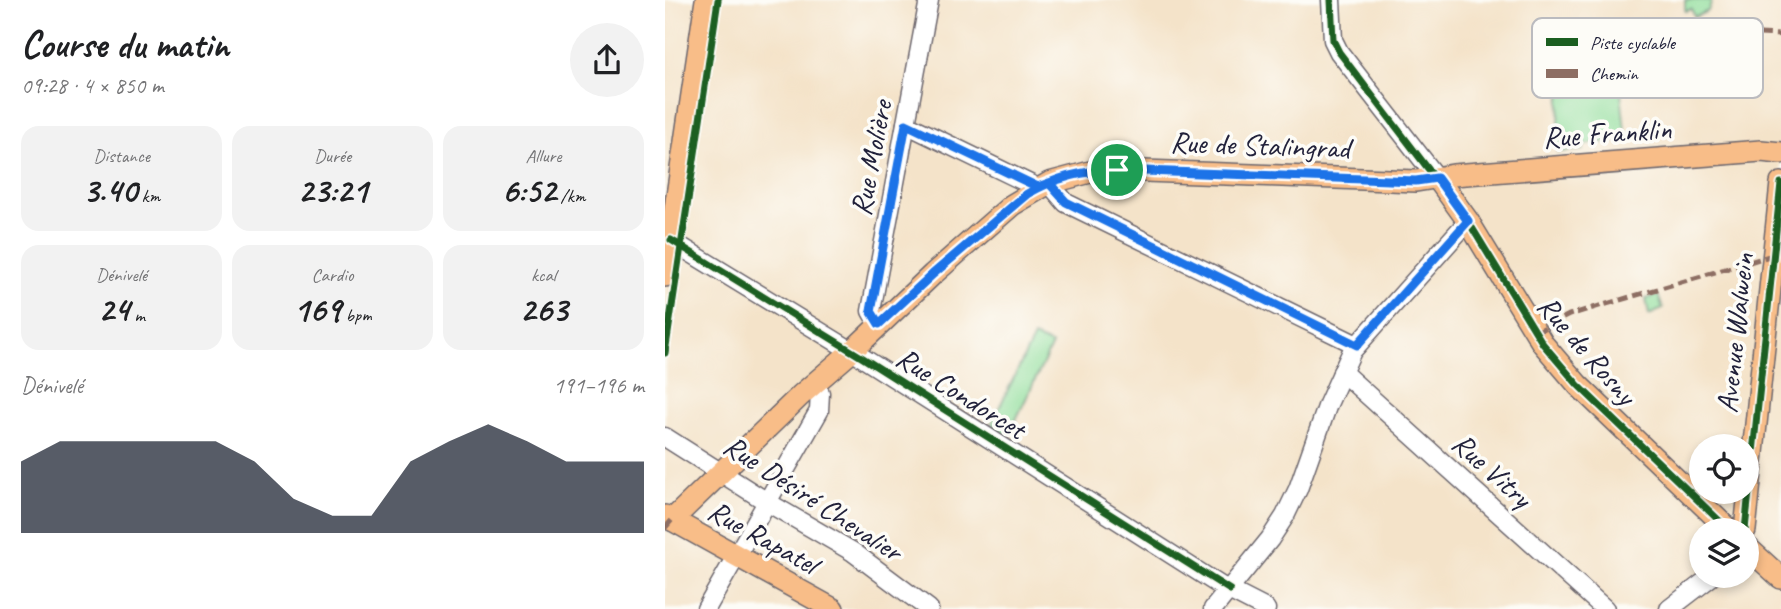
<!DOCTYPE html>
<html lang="fr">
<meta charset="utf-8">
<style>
:root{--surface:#fff;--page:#f2f2f2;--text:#202124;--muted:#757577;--accent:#111827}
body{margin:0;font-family:Caveat,sans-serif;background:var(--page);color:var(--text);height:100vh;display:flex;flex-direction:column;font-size:26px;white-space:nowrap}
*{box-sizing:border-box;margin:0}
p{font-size:23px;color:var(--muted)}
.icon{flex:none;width:38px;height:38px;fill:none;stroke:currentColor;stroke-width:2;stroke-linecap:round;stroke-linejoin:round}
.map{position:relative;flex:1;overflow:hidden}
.drawer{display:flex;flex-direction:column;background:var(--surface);width:665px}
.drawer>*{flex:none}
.controls{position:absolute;left:1024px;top:434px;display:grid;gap:14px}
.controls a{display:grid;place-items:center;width:70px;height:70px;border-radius:50%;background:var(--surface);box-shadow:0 4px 10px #0003;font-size:35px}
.pin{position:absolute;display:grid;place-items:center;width:60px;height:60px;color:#fff;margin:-30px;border:4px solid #fff;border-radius:50%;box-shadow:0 2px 7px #0007}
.round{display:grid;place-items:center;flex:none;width:74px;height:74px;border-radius:37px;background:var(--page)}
.summary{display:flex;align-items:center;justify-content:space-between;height:119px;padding:0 21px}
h1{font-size:38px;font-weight:800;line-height:52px}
.metrics{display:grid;grid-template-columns:repeat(3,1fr);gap:10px;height:119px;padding:7px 21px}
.metrics div{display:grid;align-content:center;border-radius:18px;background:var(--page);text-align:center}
.metrics b{font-size:35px;font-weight:800}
.metrics small{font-size:19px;font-weight:400}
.metrics p{font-size:19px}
.chart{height:196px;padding:14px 21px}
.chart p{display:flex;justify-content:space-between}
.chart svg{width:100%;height:126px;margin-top:7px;fill:var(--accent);opacity:.7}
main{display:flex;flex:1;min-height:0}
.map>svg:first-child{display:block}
.green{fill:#91de9c;stroke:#5a806c;stroke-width:2}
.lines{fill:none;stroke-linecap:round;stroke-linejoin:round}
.minor-casing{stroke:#6c666d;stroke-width:21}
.major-casing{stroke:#6c666d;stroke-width:24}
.minor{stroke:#fff;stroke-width:18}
.major{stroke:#f8bd88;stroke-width:21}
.quiet{stroke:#8d6e63;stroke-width:5;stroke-dasharray:10 5;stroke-linecap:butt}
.cycleway-casing{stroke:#fdfcf7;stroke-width:11}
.cycleway{stroke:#1b5e20;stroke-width:7}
.route-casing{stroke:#fff;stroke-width:14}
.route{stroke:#1a73e8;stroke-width:9}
.labels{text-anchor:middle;stroke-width:7;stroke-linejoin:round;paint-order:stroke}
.street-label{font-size:30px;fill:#22223b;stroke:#fdfcf7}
.key{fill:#fdfcf7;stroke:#bbbbbf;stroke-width:2}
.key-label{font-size:19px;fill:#22223b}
</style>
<main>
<section class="drawer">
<div class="summary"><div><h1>Course du matin</h1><p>09:28 · 4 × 850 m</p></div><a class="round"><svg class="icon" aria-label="share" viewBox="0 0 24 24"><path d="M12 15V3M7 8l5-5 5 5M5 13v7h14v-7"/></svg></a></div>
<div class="metrics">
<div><p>Distance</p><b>3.40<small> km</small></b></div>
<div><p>Durée</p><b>23:21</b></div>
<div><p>Allure</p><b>6:52<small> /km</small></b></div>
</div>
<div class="metrics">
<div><p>Dénivelé</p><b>24<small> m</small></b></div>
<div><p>Cardio</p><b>169<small> bpm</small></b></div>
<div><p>kcal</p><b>263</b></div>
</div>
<div class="chart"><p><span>Dénivelé</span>191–196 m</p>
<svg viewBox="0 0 160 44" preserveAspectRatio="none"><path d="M0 44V19L10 12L20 12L30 12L40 12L50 12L60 19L70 32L80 38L90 38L100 19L110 12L120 6L130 12L140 19L150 19L160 19V44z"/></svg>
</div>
</section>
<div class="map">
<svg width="1116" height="609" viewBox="0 0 1116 609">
<rect width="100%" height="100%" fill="#fdfcf7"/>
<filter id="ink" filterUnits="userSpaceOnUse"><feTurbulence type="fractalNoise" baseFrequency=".0143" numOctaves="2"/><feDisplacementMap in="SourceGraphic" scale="14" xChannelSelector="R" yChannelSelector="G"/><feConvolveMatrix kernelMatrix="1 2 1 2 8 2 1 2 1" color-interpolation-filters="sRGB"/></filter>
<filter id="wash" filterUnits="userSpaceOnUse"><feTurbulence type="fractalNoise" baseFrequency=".00686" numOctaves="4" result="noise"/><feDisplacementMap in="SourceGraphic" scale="28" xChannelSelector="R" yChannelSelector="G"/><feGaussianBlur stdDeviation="1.57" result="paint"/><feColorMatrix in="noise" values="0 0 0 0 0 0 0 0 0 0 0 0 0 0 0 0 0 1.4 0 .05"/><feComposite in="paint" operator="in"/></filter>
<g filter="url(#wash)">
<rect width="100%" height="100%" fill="#f4e3c9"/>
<g class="green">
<path d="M1020 0H1047L1043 11 1030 17 1026 9 1020 11Z"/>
<path d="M888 71 955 84 961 139 919 145 918 150 893 152 895 99 900 85 887 84Z"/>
<path d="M993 295 998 309 984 315 981 299Z"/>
<path d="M369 337 387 345 342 438 330 431 332 427 326 424Z"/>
</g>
</g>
<g filter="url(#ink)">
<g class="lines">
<defs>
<g id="minor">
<path d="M666 0 668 40 674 52 772 178"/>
<path d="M241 124 373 188"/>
<path d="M384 183 401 203 692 345"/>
<path d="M0 237 198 358 556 586 601 609"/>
<path d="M214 325 206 311 264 0"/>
<path d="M677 372 940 609"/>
<path d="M0 437 102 502 188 552 264 609"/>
<path d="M41 609 154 411 155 393 150 382"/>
<path d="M548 609 605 539 620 516 633 489 663 404 687 351 803 221"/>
<path d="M1004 609 1047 576"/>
</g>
<g id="major">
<path d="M772 178 803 221 878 344 913 385 1064 530"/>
<path d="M0 276 41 0"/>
<path d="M0 516 168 609"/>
<path d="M7 520 136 395 187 351 268 274 347 205 384 183 429 171 452 170 751 181 788 175 1096 151 1116 153"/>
<path d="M1080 530 1116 183"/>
<path d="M1082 547 1116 578"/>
</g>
</defs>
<use href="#minor" class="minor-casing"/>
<use href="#major" class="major-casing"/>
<use href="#minor" class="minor"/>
<use href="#major" class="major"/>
<g class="quiet">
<path d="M1005 30 1116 35"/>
<path d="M871 332 904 315 1108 255"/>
<path d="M0 528 7 520"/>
</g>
<defs>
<g id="cycleway">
<path d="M666 0 668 40 674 52 803 221 878 344 913 385 1064 530"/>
<path d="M6 240 198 358 565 590"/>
<path d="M0 353 53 0"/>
<path d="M1080 530 1116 183"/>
</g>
</defs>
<use href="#cycleway" class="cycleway-casing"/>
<use href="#cycleway" class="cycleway"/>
</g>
</g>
<g class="lines" filter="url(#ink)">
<defs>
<path id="route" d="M452 170C420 170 389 178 362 194L268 274 214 324 206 311 241 124 373 187 384 183 401 202 692 345 803 221 772 178 751 181 452 170"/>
</defs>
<use href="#route" class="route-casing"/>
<use href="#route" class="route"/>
</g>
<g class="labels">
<g class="street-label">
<text transform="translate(942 133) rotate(-4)" y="10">Rue Franklin</text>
<text transform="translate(595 145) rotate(2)" y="10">Rue de Stalingrad</text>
<text transform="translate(206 158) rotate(-79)" y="10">Rue Molière</text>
<text transform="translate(1070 333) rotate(-84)" y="10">Avenue Walwein</text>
<text transform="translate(922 350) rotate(49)" y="10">Rue de Rosny</text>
<text transform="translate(296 393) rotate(32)" y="10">Rue Condorcet</text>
<text transform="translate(827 470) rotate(42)" y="10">Rue Vitry</text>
<text transform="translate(148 498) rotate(33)" y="10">Rue Désiré Chevalier</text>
<text transform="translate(98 537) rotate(29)" y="10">Rue Rapatel</text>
</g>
</g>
<rect x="867" y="18" width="231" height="80" rx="10" class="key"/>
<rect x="881" y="38" width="32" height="8" fill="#1b5e20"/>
<rect x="881" y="69" width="32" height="9" fill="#8d6e63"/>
<g class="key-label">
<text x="925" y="49">Piste cyclable</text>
<text x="925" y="80">Chemin</text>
</g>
</svg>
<div class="controls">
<a><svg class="icon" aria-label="locate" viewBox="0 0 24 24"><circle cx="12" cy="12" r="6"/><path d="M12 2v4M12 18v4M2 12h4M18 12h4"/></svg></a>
<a><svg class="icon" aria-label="layers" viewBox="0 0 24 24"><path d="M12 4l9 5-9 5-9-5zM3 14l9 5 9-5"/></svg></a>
</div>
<div class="pin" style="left:452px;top:170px;background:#1e9e55"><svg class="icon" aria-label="arrive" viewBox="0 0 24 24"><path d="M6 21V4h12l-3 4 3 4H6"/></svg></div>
</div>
</main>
